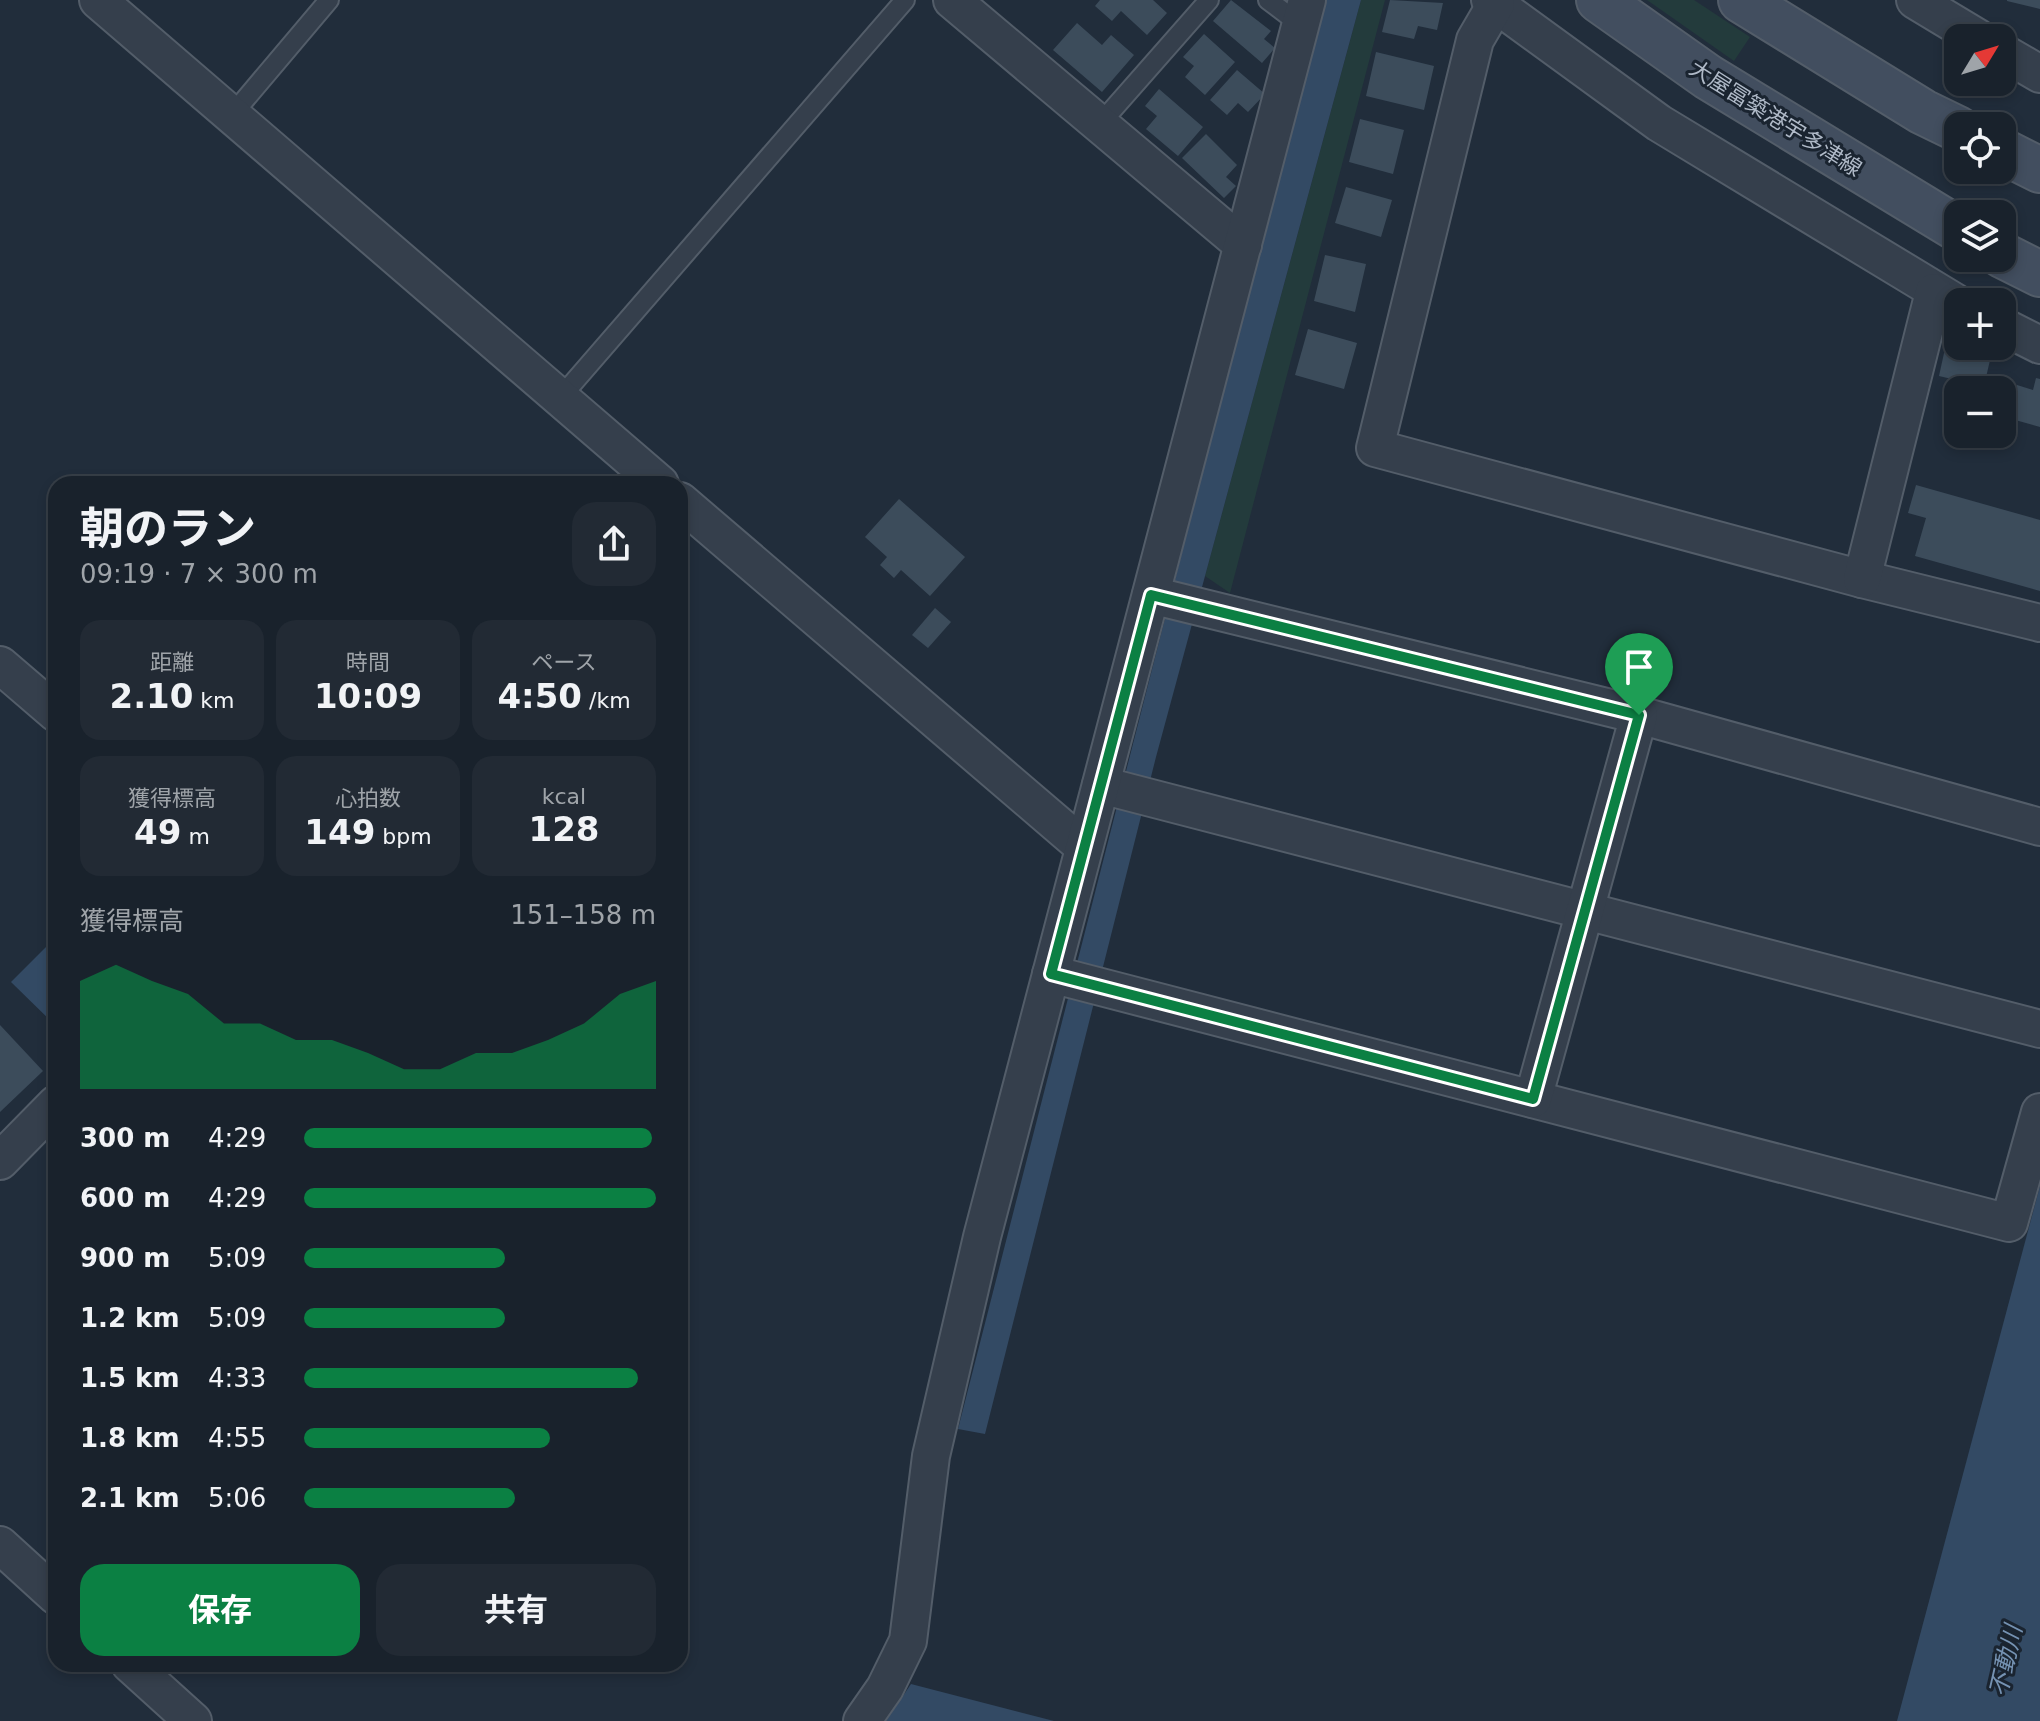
<!DOCTYPE html>
<html lang="ja">
<meta charset="utf-8">
<style>
:root{--surface:#19222c;--page:#222a34;--text:#f1f3f6;--muted:#9fa4a9;--line:#373f48;--accent:#0b8043}
body{margin:0;font-family:"DejaVu Sans","Noto Sans JP",sans-serif;background:var(--page);color:var(--text);height:100vh;display:flex;flex-direction:column;font-size:30px;white-space:nowrap}
*{box-sizing:border-box;margin:0}
p{font-size:26px;color:var(--muted)}
.icon{flex:none;width:44px;height:44px;fill:none;stroke:currentColor;stroke-width:2;stroke-linecap:round;stroke-linejoin:round}
.map{position:relative;flex:1;overflow:hidden}
.drawer{position:absolute;left:48px;top:476px;width:640px;height:1196px;display:flex;flex-direction:column;background:var(--surface);border-radius:24px;box-shadow:0 4px 12px #0003,0 0 0 2px var(--line)}
.drawer>*{flex:none}
.needle{width:52px;rotate:52deg}
.controls{position:absolute;left:1944px;top:24px;display:grid;gap:16px}
.controls a{display:grid;place-items:center;width:72px;height:72px;border-radius:16px;background:var(--surface);box-shadow:0 4px 12px #0003,0 0 0 2px var(--line);font-size:40px}
.pin{position:absolute;display:grid;place-items:center;width:68px;height:68px;color:#fff;margin:-82px -34px;border-radius:50% 50% 50% 0;rotate:-45deg;box-shadow:0 0 8px #0007}
.pin .icon{rotate:45deg}
.round{display:grid;place-items:center;flex:none;width:84px;height:84px;border-radius:24px;background:var(--page)}
.head{display:flex;align-items:center;justify-content:space-between;height:136px;padding:0 32px}
h1{font-size:44px;font-weight:700;line-height:60px}
.figures{display:grid;grid-template-columns:repeat(3,1fr);gap:12px;height:136px;padding:8px 32px}
.figures div{display:grid;align-content:center;border-radius:20px;background:var(--page);text-align:center}
.figures b{font-size:34px;font-weight:700}
.figures small{font-size:22px;font-weight:400}
.figures p{font-size:22px}
.chart{height:224px;padding:16px 32px}
.chart p{display:flex;justify-content:space-between}
.chart svg{width:100%;height:144px;margin-top:8px;fill:var(--accent);opacity:.7}
.cta{display:flex;gap:16px;margin-top:auto;padding:16px 32px}
.cta a{flex:1;height:92px;border-radius:24px;background:var(--accent);color:#fff;font-size:32px;font-weight:700;line-height:92px;text-align:center}
.cta a+a{background:var(--page);color:var(--text)}
ul{padding:0 32px;list-style:none;font-size:26px}
li{display:grid;grid-template-columns:128px 96px 1fr;align-items:center;height:60px}
li i{height:20px;border-radius:10px;background:var(--accent)}
.map>svg:first-child{display:block}
.green{fill:#233b3c}
.water{fill:#334a64}
.building{fill:#3c4c5b}
.lines{fill:none;stroke-linecap:round;stroke-linejoin:round}
.lane-casing{stroke:#535d69;stroke-width:22}
.street-casing{stroke:#535d69;stroke-width:40}
.secondary-casing{stroke:#535d69;stroke-width:48}
.lane{stroke:#353f4c;stroke-width:18}
.street{stroke:#353f4c;stroke-width:36}
.secondary{stroke:#424e5f;stroke-width:44}
.route-casing{stroke:#fff;stroke-width:16}
.route{stroke:#0b8043;stroke-width:10}
.labels{text-anchor:middle;stroke-width:6;stroke-linejoin:round;paint-order:stroke}
.street-label{font-size:22px;fill:#b0bac8;stroke:#1a2430}
.water-label{font-size:24px;font-style:italic;fill:#7592b2;stroke:#1a2430}
</style>
<div class="map">
<svg width="2040" height="1721" viewBox="0 0 2040 1721">
<rect width="100%" height="100%" fill="#212d3b"/>
<g class="green">
<path d="M1361 0H1385L1230 593 1205 576Z"/>
<path d="M1647 0H1694L1750 37 1734 61Z"/>
</g>
<g class="water">
<path d="M1323 0H1361L1156 757 985 1434 958 1429Z"/>
<path d="M56 937V1026L11 982Z"/>
<path d="M2040 1186V1721H1897Z"/>
<path d="M911 1684 1054 1721H886Z"/>
</g>
<g class="building">
<path d="M1100 0H1153L1167 13 1147 35 1121 11 1112 21 1095 6Z"/>
<path d="M1231 0 1271 31 1264 39 1275 48 1262 63 1213 21Z"/>
<path d="M1390 0 1443 3 1437 30 1418 26 1414 39 1382 32Z"/>
<path d="M2040 0V9L2007 1V0Z"/>
<path d="M1077 23 1102 45 1111 35 1134 55 1102 92 1053 50Z"/>
<path d="M1204 34 1235 62 1205 95 1185 77 1194 66 1183 57Z"/>
<path d="M1376 52 1434 66 1424 110 1366 96Z"/>
<path d="M1237 70 1265 94 1248 112 1238 103 1227 115 1210 100Z"/>
<path d="M1159 89 1203 127 1178 156 1146 129 1157 116 1145 106Z"/>
<path d="M1360 119 1404 130 1393 174 1349 162Z"/>
<path d="M1206 134 1237 165 1226 177 1236 186 1224 198 1182 158Z"/>
<path d="M1346 187 1392 200 1381 237 1335 223Z"/>
<path d="M1325 255 1366 264 1355 312 1314 301Z"/>
<path d="M1308 329 1357 343 1344 389 1295 375Z"/>
<path d="M1946 344 1991 356 1983 390H1958L1960 381 1939 376Z"/>
<path d="M2036 378 2040 379V427L2008 418 2017 385 2033 390Z"/>
<path d="M1916 485 2040 520V591L1915 556 1926 518 1908 513Z"/>
<path d="M899 499 965 557 930 596 901 570 894 578 880 565 887 557 865 537Z"/>
<path d="M935 608 951 622 928 648 912 635Z"/>
<path d="M0 1025 43 1071 0 1112Z"/>
</g>
<g class="lines">
<defs>
<g id="lane">
<path d="M1268 0 1301 25"/>
<path d="M231 116 329 0"/>
<path d="M1099 125 1209 0"/>
<path d="M560 398 905 0"/>
</g>
<g id="street">
<path d="M98 0 660 484"/>
<path d="M952 0 1243 245"/>
<path d="M1490 0 1659 123 1958 304"/>
<path d="M1915 0 1978 38"/>
<path d="M1496 4 1475 40 1375 448 1862 579 2040 623"/>
<path d="M2002 52 2040 74"/>
<path d="M2002 326 2040 345"/>
<path d="M680 501 1084 847"/>
<path d="M1862 579 1934 292"/>
<path d="M1151 595 1639 715 2040 827"/>
<path d="M0 665 56 713"/>
<path d="M1101 785 2040 1029"/>
<path d="M1051 974 2009 1223 2040 1112"/>
<path d="M1533 1099 1639 715"/>
<path d="M0 1161 56 1104"/>
<path d="M0 1545 56 1596"/>
<path d="M130 1664 193 1721"/>
<path d="M862 1721 885 1688 908 1641 931 1456 982 1237 1307 0"/>
</g>
<g id="secondary">
<path d="M1599 0 1708 77 1958 229"/>
<path d="M1741 0 1923 112 1958 129"/>
<path d="M2002 151 2040 170"/>
<path d="M2002 255 2040 274"/>
</g>
</defs>
<use href="#lane" class="lane-casing"/>
<use href="#street" class="street-casing"/>
<use href="#secondary" class="secondary-casing"/>
<use href="#lane" class="lane"/>
<use href="#street" class="street"/>
<use href="#secondary" class="secondary"/>
</g>
<g class="lines">
<defs>
<path id="route" d="M1151 595 1639 715 1533 1099 1051 974Z"/>
</defs>
<use href="#route" class="route-casing"/>
<use href="#route" class="route"/>
</g>
<g class="labels">
<g class="street-label">
<text transform="translate(1776 118) rotate(32)" y="8">大屋冨築港宇多津線</text>
</g>
<g class="water-label">
<text transform="translate(2006 1661) rotate(-77)" y="8">不動川</text>
</g>
</g>
</svg>
<div class="controls">
<a><svg class="needle" viewBox="-14 -14 28 28"><path d="M0-13l5 13h-10z" fill="#e53935"/><path d="M0 13l5-13h-10z" fill="#9fa4a9"/></svg></a>
<a><svg class="icon" aria-label="locate" viewBox="0 0 24 24"><circle cx="12" cy="12" r="6"/><path d="M12 2v4M12 18v4M2 12h4M18 12h4"/></svg></a>
<a><svg class="icon" aria-label="layers" viewBox="0 0 24 24"><path d="M12 4l9 5-9 5-9-5zM3 14l9 5 9-5"/></svg></a>
<a>+</a>
<a>−</a>
</div>
<div class="pin" style="left:1639px;top:715px;background:#1e9e55"><svg class="icon" aria-label="arrive" viewBox="0 0 24 24"><path d="M6 21V4h12l-3 4 3 4H6"/></svg></div>
<section class="drawer">
<div class="head"><div><h1>朝のラン</h1><p>09:19 · 7 × 300 m</p></div><a class="round"><svg class="icon" aria-label="share" viewBox="0 0 24 24"><path d="M12 15V3M7 8l5-5 5 5M5 13v7h14v-7"/></svg></a></div>
<div class="figures">
<div><p>距離</p><b>2.10<small> km</small></b></div>
<div><p>時間</p><b>10:09</b></div>
<div><p>ペース</p><b>4:50<small> /km</small></b></div>
</div>
<div class="figures">
<div><p>獲得標高</p><b>49<small> m</small></b></div>
<div><p>心拍数</p><b>149<small> bpm</small></b></div>
<div><p>kcal</p><b>128</b></div>
</div>
<div class="chart"><p><span>獲得標高</span>151–158 m</p>
<svg viewBox="0 0 160 44" preserveAspectRatio="none"><path d="M0 44V11L10 6L20 11L30 15L40 24L50 24L60 29L70 29L80 33L90 38L100 38L110 33L120 33L130 29L140 24L150 15L160 11V44z"/></svg>
</div>
<ul>
<li><b>300 m</b>4:29<i style="width:99%"></i></li>
<li><b>600 m</b>4:29<i style="width:100%"></i></li>
<li><b>900 m</b>5:09<i style="width:57%"></i></li>
<li><b>1.2 km</b>5:09<i style="width:57%"></i></li>
<li><b>1.5 km</b>4:33<i style="width:95%"></i></li>
<li><b>1.8 km</b>4:55<i style="width:70%"></i></li>
<li><b>2.1 km</b>5:06<i style="width:60%"></i></li>
</ul>
<div class="cta"><a>保存</a><a>共有</a></div>
</section>
</div>
